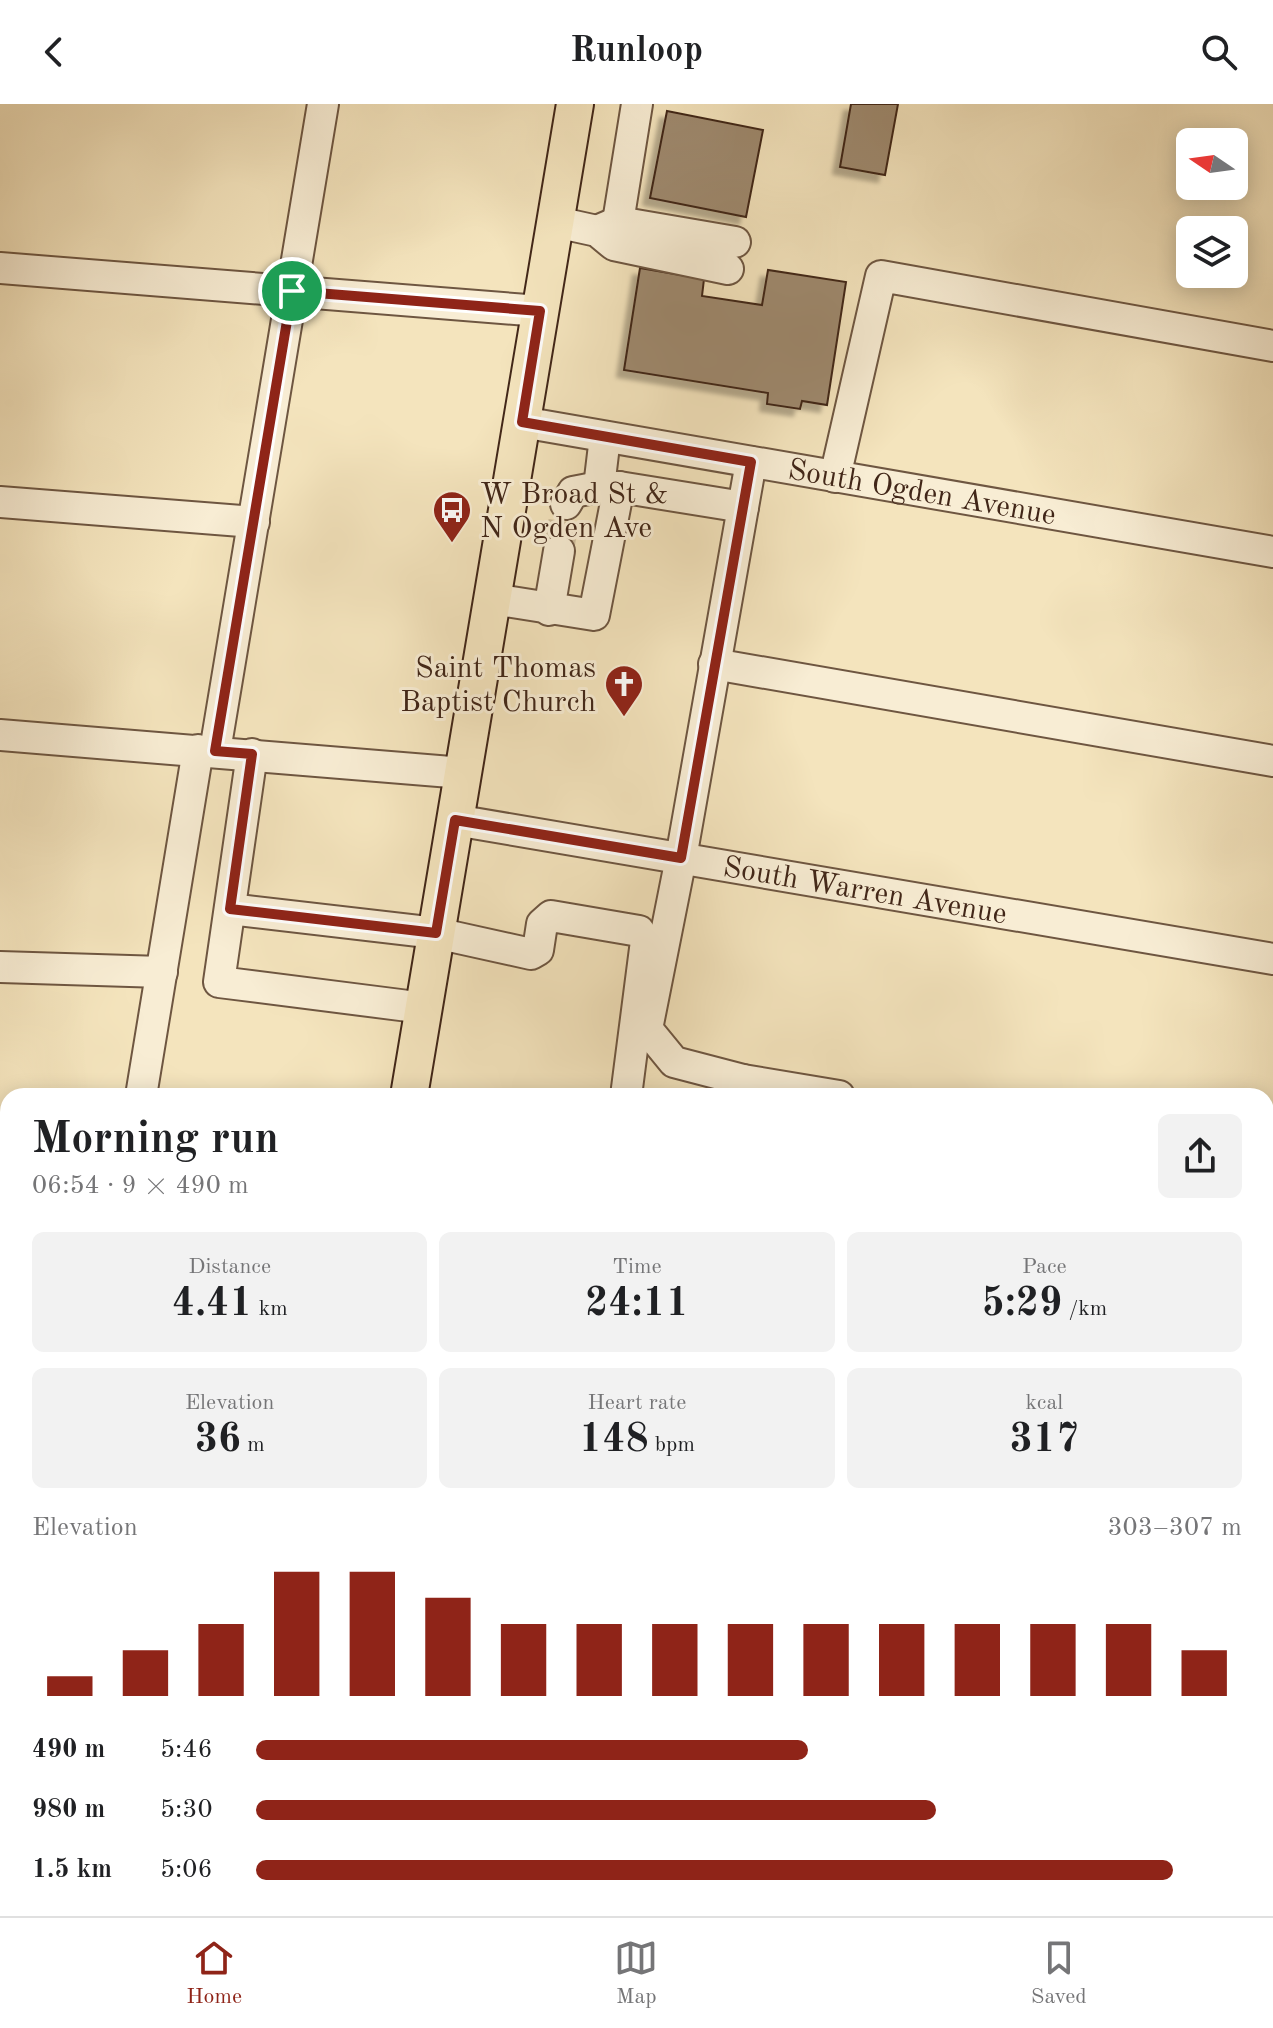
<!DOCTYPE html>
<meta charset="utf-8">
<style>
:root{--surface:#fff;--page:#f2f2f2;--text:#202124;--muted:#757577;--line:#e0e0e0;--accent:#8f2418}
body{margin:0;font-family:"Old Standard TT",serif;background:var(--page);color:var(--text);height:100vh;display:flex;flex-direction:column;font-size:30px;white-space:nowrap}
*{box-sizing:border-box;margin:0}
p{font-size:26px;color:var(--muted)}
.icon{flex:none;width:44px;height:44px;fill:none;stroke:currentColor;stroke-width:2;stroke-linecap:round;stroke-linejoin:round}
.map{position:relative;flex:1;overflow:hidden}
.sheet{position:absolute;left:0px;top:984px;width:1274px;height:828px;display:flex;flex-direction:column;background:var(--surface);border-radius:24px 24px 0 0;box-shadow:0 4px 20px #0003}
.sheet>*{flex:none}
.needle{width:52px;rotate:283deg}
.buttons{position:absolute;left:1176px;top:24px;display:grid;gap:16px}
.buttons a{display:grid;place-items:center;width:72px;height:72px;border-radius:12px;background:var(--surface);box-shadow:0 4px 20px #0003;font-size:40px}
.pin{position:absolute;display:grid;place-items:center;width:68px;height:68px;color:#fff;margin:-34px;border:4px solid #fff;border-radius:50%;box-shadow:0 2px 8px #0007}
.round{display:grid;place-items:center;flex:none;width:84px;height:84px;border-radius:12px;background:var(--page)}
.headline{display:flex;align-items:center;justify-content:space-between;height:136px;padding:0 32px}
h1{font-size:44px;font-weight:700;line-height:60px}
.metrics{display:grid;grid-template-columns:repeat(3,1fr);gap:12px;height:136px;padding:8px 32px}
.metrics div{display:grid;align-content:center;border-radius:12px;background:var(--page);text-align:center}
.metrics b{font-size:40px;font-weight:700}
.metrics small{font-size:22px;font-weight:400}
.metrics p{font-size:22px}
.chart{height:224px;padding:16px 32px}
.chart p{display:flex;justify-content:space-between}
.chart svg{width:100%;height:144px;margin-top:8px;stroke:var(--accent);stroke-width:6}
ul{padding:0 32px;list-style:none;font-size:26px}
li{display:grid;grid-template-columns:128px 96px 1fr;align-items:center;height:60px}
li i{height:20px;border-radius:10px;background:var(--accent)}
header{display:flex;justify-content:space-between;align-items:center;height:104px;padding:0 32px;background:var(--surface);font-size:36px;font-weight:700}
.tabs{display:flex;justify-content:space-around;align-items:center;height:112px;border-top:2px solid var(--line);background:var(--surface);font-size:22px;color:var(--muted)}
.tabs a{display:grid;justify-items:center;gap:4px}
.tabs .current{color:var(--accent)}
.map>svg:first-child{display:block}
.building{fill:#9e896e;stroke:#412618;stroke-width:2;filter:url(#shadow)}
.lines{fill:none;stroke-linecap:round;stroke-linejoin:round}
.minor-tunnel{stroke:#d0be9c;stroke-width:30;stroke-dasharray:30 15;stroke-linecap:butt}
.minor-casing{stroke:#6e5641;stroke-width:34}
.major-casing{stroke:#412618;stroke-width:40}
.minor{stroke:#f8edd4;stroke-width:30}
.major{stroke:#f4e4bd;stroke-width:36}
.route-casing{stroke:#fff;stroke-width:16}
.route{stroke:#8f2418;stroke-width:10}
.labels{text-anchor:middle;stroke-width:6;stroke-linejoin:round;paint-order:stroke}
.street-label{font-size:30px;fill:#412618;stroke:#f8edd4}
.poi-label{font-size:30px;fill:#412618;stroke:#f8edd4;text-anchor:start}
</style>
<header><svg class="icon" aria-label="back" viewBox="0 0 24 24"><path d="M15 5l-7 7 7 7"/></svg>Runloop<svg class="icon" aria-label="search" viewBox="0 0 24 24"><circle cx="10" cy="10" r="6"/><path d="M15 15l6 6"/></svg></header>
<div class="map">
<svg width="1273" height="1812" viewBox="0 0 1273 1812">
<defs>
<filter id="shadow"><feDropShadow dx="-7" dy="7" stdDeviation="2" flood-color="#0004"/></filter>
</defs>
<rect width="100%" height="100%" fill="#f4e4bd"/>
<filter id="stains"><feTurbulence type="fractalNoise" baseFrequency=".0025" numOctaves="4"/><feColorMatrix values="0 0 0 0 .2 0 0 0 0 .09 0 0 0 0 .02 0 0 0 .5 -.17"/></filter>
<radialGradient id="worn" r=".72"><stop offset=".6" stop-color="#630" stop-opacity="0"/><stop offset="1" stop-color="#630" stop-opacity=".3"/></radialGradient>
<g class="building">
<path d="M851 0H898L885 71 840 63Z"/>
<path d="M667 7 763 26 746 113 650 94Z"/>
<path d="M640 164 704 175 702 192 762 201 768 166 846 178 827 301 802 297 800 305 767 300 768 289 624 266Z"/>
<path d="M0 1265 8 1267V1370L0 1369Z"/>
<path d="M8 1452V1512L0 1510V1455L7 1456Z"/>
<path d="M0 1728H8V1804H128V1812H0Z"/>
</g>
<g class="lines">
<path class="minor-tunnel" d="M559 447 566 400"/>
<defs>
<g id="minor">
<path d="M556 118 597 127 614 141 728 165"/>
<path d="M618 118 637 0"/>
<path d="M597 127 618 118 735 138"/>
<path d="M0 164 540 207"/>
<path id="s1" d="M522 318 1273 448"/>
<path d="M835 373 881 172 1273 242"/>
<path d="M619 383 743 403"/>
<path d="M0 398 254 418"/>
<path d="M566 400 573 388 599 383"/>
<path d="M493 495 594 511 619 383H599L605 333"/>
<path d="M549 506 559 447"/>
<path d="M714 560 1273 657"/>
<path d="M0 631 463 669"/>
<path d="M215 647 323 0"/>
<path d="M252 650 219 878 424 904"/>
<path id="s2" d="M455 716 1273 855"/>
<path d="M230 805 436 829 531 850 538 846 542 820 551 812 639 827 646 837 626 992"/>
<path d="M0 863 162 868"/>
<path d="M743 976 839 992"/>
<path d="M141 992 198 646"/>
<path d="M740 992 743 976 674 958 647 925 681 754 751 358"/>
<path d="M0 1051 8 1052"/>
<path d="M1266 1064 1273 1065"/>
<path d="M0 1244 8 1168"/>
<path d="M1266 1299 1273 1300"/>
<path d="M1266 1525 1273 1526"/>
<path d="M0 1680H8"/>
<path d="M164 1812V1804"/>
<path d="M362 1812 363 1804"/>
<path d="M554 1812 555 1804"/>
<path d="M1041 1812 1042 1804"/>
</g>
<g id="major">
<path d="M409 992 575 0"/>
<path d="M0 1588H8"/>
<path d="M1266 1756 1273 1757"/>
<path d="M273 1812 274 1804"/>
</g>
</defs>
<use href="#minor" class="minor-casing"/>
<use href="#major" class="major-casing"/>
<use href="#minor" class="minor"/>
<use href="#major" class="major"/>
</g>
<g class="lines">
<defs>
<path id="route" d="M292 187 540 207 522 318 751 358 681 754 455 716 436 829 230 805 252 650 215 647Z"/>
</defs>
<use href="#route" class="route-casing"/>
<use href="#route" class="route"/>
</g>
<defs>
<symbol id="bus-pin" viewBox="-11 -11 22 30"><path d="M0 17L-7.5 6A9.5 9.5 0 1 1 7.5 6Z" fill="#8f2418" stroke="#f8edd4"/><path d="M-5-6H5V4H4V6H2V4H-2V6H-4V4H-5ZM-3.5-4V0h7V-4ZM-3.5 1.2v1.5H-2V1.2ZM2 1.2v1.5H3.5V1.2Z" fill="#fff"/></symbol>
<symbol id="church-pin" viewBox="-11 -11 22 30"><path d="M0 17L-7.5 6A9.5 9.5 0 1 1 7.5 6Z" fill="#8f2418" stroke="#f8edd4"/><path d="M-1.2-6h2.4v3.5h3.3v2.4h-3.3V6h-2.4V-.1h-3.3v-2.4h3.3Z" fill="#fff"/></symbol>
</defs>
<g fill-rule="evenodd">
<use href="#bus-pin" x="430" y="384" width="44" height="60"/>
<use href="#church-pin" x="602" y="558" width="44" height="60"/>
</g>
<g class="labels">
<g class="street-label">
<text dy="10" stroke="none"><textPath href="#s1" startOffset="406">South Ogden Avenue</textPath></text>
<text dy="10" stroke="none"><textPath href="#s2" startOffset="416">South Warren Avenue</textPath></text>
</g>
<g class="poi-label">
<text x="480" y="399">W Broad St &amp;<tspan x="480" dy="34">N Ogden Ave</tspan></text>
<text x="596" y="573" text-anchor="end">Saint Thomas<tspan x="596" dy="34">Baptist Church</tspan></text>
</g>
</g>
<rect width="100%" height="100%" filter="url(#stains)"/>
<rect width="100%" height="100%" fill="url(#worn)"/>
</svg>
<div class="buttons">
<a><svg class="needle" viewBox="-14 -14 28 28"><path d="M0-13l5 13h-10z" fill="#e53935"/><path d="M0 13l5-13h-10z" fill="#757577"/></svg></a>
<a><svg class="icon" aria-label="layers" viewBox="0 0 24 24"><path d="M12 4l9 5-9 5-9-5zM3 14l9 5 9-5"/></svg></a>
</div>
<div class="pin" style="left:292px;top:187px;background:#1e9e55"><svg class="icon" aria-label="arrive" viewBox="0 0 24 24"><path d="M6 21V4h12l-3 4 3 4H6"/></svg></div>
<section class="sheet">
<div class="headline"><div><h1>Morning run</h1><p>06:54 · 9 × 490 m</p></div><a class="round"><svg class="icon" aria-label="share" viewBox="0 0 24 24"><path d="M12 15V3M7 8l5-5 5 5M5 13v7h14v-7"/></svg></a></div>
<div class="metrics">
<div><p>Distance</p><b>4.41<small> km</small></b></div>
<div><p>Time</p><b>24:11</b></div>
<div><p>Pace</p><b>5:29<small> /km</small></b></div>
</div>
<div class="metrics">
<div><p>Elevation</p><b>36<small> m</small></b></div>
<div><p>Heart rate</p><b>148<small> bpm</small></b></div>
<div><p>kcal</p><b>317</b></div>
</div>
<div class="chart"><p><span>Elevation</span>303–307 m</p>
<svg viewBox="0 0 160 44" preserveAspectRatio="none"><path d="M5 44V38M15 44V30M25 44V22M35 44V6M45 44V6M55 44V14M65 44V22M75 44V22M85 44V22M95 44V22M105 44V22M115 44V22M125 44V22M135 44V22M145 44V22M155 44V30"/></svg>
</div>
<ul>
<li><b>490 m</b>5:46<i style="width:56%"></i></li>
<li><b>980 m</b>5:30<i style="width:69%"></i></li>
<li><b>1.5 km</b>5:06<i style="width:93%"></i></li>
</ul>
</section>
</div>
<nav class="tabs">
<a class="current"><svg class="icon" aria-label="home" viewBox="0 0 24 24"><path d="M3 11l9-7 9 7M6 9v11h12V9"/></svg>Home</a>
<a><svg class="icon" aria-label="map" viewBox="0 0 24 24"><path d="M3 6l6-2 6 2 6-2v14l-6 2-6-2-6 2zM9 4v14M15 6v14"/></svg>Map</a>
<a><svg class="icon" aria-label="saved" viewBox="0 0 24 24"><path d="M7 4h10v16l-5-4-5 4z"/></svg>Saved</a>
</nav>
